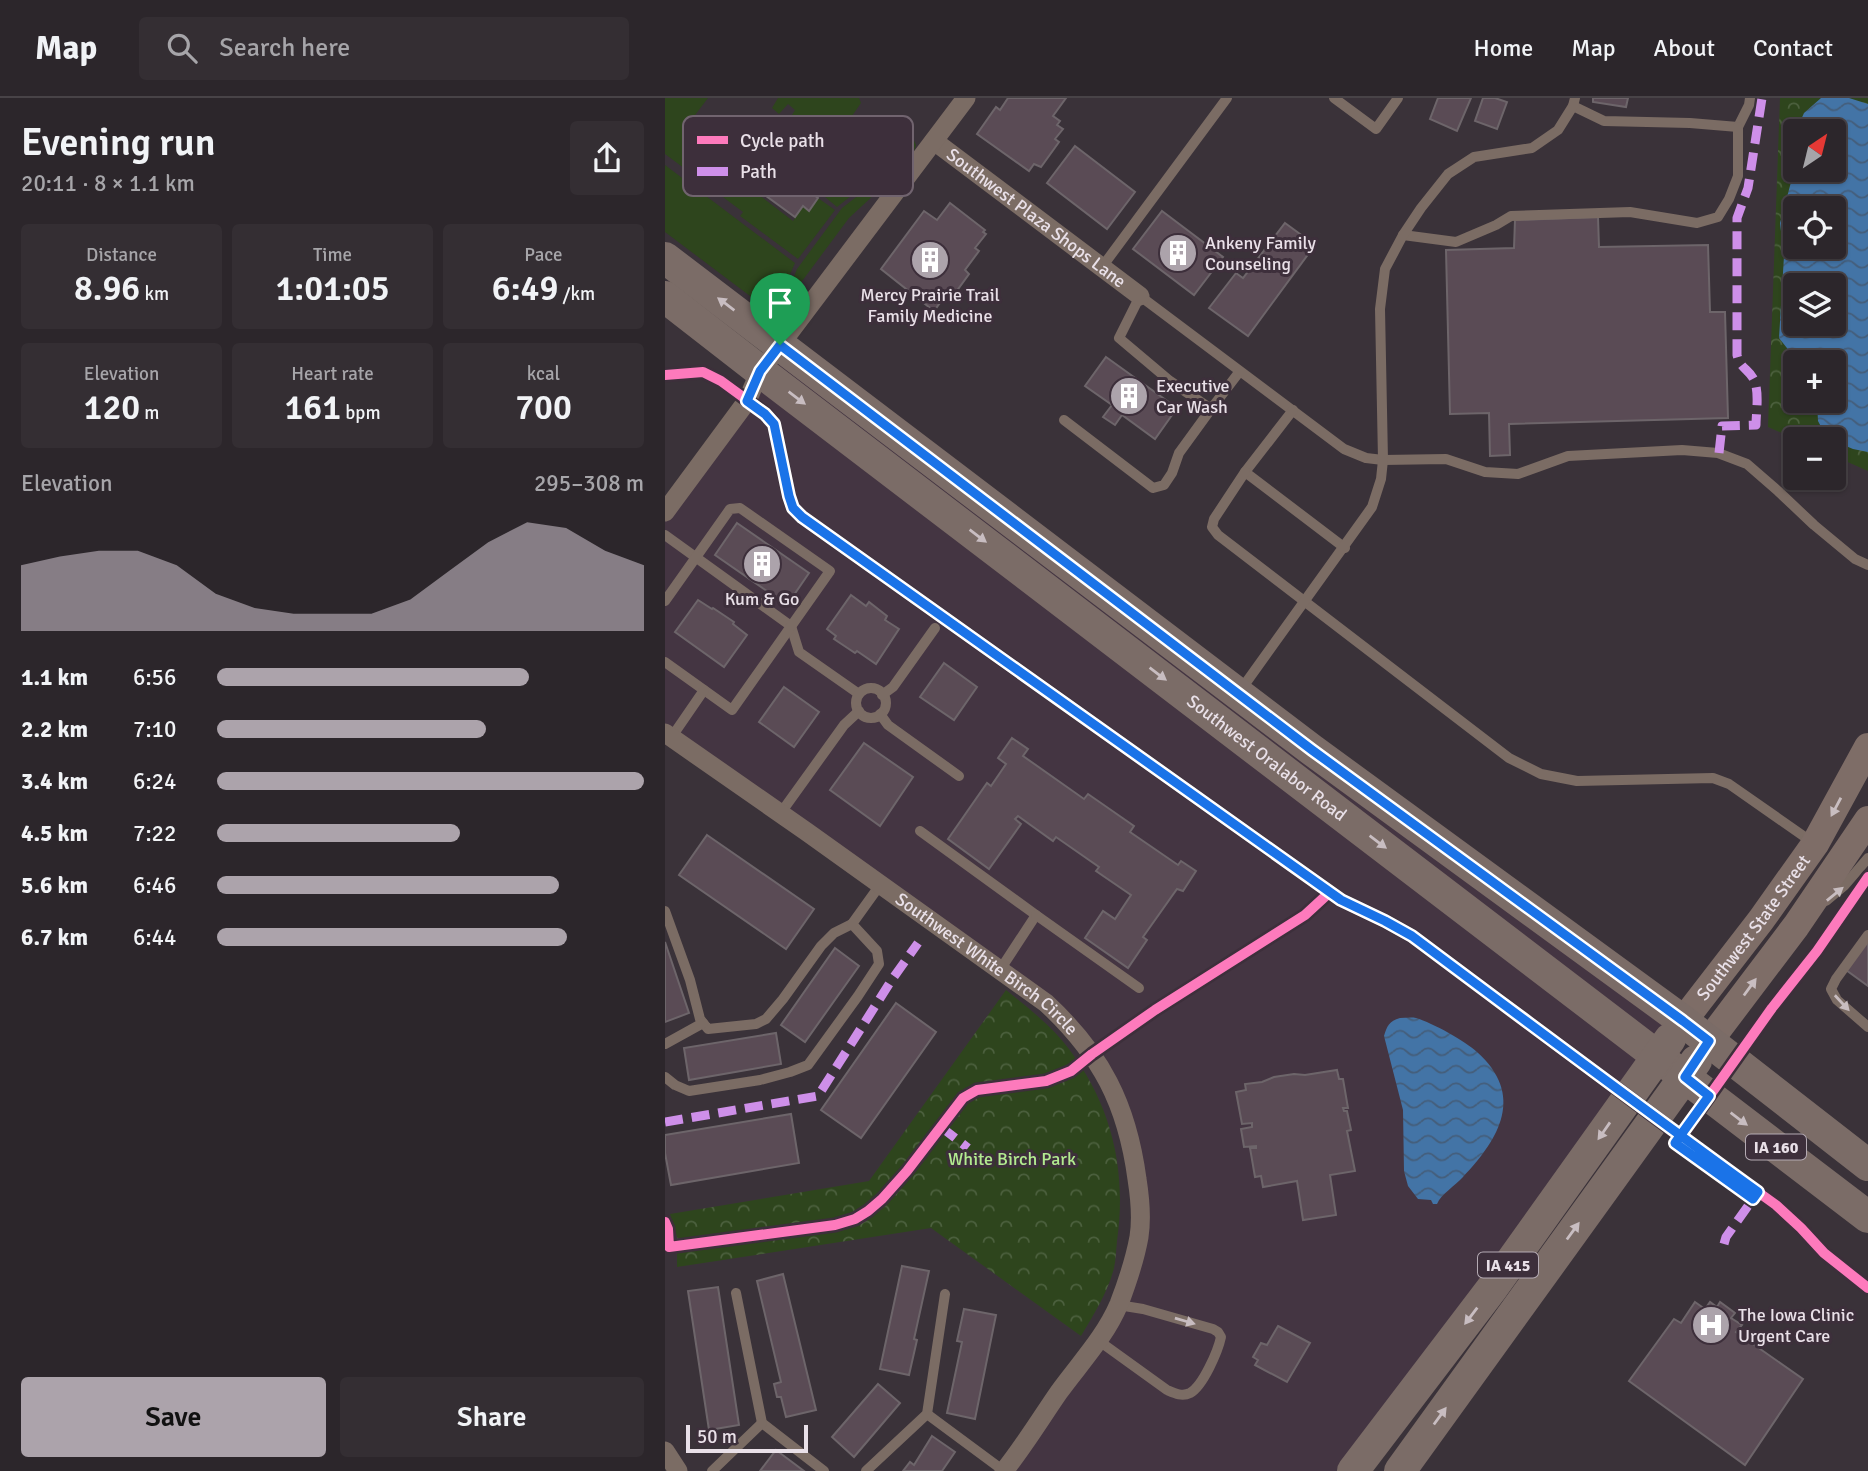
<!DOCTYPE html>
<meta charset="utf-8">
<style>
:root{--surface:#2c262b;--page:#342e33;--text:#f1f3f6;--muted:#a6a5a9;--line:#484347;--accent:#aca3ab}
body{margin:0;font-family:Signika,sans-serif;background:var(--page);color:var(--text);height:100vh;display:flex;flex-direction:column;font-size:26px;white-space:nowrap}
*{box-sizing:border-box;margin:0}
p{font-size:23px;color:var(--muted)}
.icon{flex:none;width:38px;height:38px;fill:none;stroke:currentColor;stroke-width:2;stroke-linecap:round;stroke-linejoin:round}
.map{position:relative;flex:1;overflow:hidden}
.side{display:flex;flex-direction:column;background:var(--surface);width:665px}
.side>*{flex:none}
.needle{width:46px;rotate:35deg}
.tools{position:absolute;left:1118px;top:21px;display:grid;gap:14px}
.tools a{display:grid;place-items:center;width:63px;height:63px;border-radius:7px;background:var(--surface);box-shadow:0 2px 5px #0004,0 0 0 2px var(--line);font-size:35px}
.scale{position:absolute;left:21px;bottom:18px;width:122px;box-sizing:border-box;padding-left:7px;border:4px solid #e9e0e8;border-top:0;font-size:19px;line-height:24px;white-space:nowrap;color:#e9e0e8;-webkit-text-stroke:5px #3d2f3b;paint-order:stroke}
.pin{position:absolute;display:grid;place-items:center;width:60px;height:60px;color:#fff;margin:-72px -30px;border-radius:50% 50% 50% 0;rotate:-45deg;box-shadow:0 0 7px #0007}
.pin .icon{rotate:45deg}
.round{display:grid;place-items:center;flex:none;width:74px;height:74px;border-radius:7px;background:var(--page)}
.headline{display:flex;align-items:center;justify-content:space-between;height:119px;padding:0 21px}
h1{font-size:38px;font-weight:600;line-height:52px}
.stats{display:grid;grid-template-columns:repeat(3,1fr);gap:10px;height:119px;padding:7px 21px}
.stats div{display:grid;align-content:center;border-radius:7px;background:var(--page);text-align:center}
.stats b{font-size:35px;font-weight:600}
.stats small{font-size:19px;font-weight:400}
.stats p{font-size:19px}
.chart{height:196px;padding:14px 21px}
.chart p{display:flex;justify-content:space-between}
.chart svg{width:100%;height:126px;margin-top:7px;fill:var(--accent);opacity:.7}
.button{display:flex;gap:14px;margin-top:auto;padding:14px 21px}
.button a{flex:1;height:80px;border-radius:7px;background:var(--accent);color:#111;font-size:28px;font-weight:600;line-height:80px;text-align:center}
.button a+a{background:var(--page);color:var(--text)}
ul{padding:0 21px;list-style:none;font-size:23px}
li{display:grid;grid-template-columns:112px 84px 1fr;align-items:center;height:52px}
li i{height:18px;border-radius:9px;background:var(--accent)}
header{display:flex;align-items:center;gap:42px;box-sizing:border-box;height:98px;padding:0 35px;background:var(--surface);border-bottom:2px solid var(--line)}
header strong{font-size:33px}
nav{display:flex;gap:38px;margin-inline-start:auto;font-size:24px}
.search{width:490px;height:63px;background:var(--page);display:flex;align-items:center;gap:18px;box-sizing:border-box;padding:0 24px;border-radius:7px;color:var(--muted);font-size:26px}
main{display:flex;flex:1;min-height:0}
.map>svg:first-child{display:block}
.commercial{fill:#443542}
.green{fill:#2e451d}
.park{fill:url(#park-crowns);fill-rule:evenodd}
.water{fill:url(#water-waves);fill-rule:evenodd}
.building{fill:#5a4b55;stroke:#6d656a;stroke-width:2}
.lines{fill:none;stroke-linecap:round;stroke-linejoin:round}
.lane{stroke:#7b6c64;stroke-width:10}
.street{stroke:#7b6c64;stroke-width:19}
.secondary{stroke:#7e6d67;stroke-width:28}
.primary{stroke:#7b6c67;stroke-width:32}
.quiet{stroke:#ce8fe9;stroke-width:9;stroke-dasharray:18 9;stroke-linecap:butt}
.cycleway-casing{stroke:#3d2f3b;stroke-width:15}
.cycleway{stroke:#fd7abc;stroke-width:10}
.oneway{fill:#c8bdc1}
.oneway2{fill:#c9bec1}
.oneway3{fill:#c8bdc0}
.route-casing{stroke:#fff;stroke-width:14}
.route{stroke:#1a73e8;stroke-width:9}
.labels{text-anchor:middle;stroke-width:6;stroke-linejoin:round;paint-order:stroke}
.shield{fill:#3d2f3b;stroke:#b5abb4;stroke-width:2}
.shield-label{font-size:16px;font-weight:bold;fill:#e9e0e8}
.street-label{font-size:18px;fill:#e9e0e8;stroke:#3d2f3b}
.poi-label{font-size:18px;fill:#e9e0e8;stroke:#3d2f3b;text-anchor:start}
.park-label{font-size:18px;fill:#b2eb90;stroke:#3d2f3b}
.key{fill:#3d2f3b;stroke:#71646f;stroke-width:2}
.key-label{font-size:19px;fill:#e9e0e8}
</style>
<header>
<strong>Map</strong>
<div class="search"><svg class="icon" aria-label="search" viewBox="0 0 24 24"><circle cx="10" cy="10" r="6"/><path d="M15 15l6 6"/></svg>Search here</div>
<nav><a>Home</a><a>Map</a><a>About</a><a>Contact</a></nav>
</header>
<main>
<section class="side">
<div class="headline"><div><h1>Evening run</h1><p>20:11 · 8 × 1.1 km</p></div><a class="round"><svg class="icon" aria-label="share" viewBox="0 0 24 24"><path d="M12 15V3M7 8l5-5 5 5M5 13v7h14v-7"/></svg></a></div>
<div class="stats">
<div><p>Distance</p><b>8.96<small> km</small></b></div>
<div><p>Time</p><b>1:01:05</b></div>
<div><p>Pace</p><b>6:49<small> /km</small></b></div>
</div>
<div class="stats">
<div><p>Elevation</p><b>120<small> m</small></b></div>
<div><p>Heart rate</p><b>161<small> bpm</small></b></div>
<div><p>kcal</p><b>700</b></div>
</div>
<div class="chart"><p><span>Elevation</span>295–308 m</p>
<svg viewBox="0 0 160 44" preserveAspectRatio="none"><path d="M0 44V21L10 18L20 16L30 16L40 21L50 31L60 36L70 38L80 38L90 38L100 33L110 23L120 13L130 6L140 8L150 16L160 21V44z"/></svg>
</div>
<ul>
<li><b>1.1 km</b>6:56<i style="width:73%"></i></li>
<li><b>2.2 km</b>7:10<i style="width:63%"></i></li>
<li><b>3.4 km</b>6:24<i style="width:100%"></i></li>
<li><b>4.5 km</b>7:22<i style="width:57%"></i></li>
<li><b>5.6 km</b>6:46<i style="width:80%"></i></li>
<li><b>6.7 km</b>6:44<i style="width:82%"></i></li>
</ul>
<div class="button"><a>Save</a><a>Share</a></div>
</section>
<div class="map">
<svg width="1203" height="1373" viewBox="0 0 1203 1373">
<defs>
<pattern id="park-crowns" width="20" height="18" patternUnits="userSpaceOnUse" patternTransform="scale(1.75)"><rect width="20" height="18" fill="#2e451d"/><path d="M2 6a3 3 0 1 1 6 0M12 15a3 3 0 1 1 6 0" fill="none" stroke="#4c603e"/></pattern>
<pattern id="water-waves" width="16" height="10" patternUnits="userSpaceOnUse" patternTransform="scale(1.75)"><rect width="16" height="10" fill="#4374a6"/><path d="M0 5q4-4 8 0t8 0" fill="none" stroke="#445e7b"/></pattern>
</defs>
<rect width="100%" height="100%" fill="#3a3239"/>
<path class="commercial" d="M115 247 1018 923 688 1373H339L434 1243 474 1138 463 1033 396 919 0 635V414Z"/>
<g class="green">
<path d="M0 0H43L18 33 22 37 18 43 26 49V53L41 65 45 64 58 73 60 71 128 123 138 108 144 112 153 100 170 112 133 161 75 118 78 114 0 56Z"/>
<path d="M113 0H194L196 5 167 47 160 49 142 38 143 36 124 22 130 12 123 6 114 16 107 10Z"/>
<path d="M213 17 222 19 242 34 205 83 172 109 160 99 166 90 164 87 179 68 174 64 207 20Z"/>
<path d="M247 38 251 47 248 56 237 71 184 120 126 198 122 202 118 199 124 191 132 171 177 110 208 86 244 39Z"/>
<path d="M0 67 130 165 120 188 112 200 117 205C110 210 100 210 91 207L93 204 0 134Z"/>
</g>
<g class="park">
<path d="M1115 0H1203V373L1169 358V341H1131L1103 329ZM1130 33H1169V72H1130ZM1130 110H1169V149H1130ZM1130 187H1169V226H1130ZM1130 264H1169V303H1130Z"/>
<path d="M341 892C363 910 387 928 404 951 447 1008 462 1073 452 1143 451 1152 451 1161 449 1170 443 1194 429 1216 416 1238L266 1130 12 1169V1139L5 1116 204 1083Z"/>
</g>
<g class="water">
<path d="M1156 0H1184L1203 6V354L1188 351 1169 343V341L1162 340 1153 323 1152 303H1169V264H1133L1114 240 1119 158 1115 125 1129 73 1130 35V72H1169V33H1131L1139 15ZM1130 110H1169V149H1130ZM1130 187H1169V226H1130Z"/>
<path d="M735 920C740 920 746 919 751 920 768 925 800 943 812 954 860 997 835 1040 798 1079 790 1088 776 1096 772 1106H768L766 1102 753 1101 743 1088 739 1073 738 1012 719 938C722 928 724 923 735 920Z"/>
</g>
<g class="building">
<path d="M343 0H401L388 18 395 23 392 27 398 31 390 41 394 44 376 69 369 66 364 73 312 36 331 9 335 12Z"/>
<path d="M773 0H806L792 33 765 21Z"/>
<path d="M818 0H830L842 4 832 31 810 23Z"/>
<path d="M928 0H963L961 9 928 4Z"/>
<path d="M129 25 143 36 126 60 158 84 149 97 153 100 144 113 138 108 130 119 71 76 79 65 72 59 81 46 89 51 97 40 111 50Z"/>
<path d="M410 48 470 94 442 131 382 85Z"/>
<path d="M285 105 320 132 318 134 321 136 310 150 314 153 300 172 304 176 288 198 283 194 269 213 216 171 259 113 272 122Z"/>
<path d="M497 113 558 159 529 197 468 151Z"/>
<path d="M933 119 934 149 1043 147 1045 214H1060L1063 320 844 326 845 357 825 358 824 315 785 316 781 152 849 150 850 122Z"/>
<path d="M620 125 650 147 583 238 544 210 571 175 578 180Z"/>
<path d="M441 259 512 310 490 341 457 317 450 327 438 319 447 307 420 288Z"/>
<path d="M72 425 144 475 122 507 50 457Z"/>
<path d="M186 497 201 508 204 504 222 518 220 522 234 531 211 566 192 553 190 555 169 541 171 538 162 531Z"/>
<path d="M33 502 47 511 48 510 69 524 68 526 82 537 59 569 10 534Z"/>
<path d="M279 565 312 589 289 622 255 599Z"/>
<path d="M119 589 154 614 129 649 94 624Z"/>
<path d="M347 640 363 651 358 658 419 701 423 696 469 728 465 734 513 767 516 763 531 773 518 793 512 791 478 839 482 842 463 870 420 840 438 813 450 821 466 797 431 773 434 769 391 739 388 743 353 718 350 721 356 726 324 771 283 741 322 685 326 688 341 666 333 660Z"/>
<path d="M199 645 248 679 215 728 165 692Z"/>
<path d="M42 737 149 811 121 851 14 777Z"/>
<path d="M1203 841V888L1181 872Z"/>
<path d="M0 844 24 915 0 924Z"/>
<path d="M170 850 194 868 140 944 116 927Z"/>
<path d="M231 905 271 934 196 1040 156 1012Z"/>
<path d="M111 935 116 966 24 982 19 950Z"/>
<path d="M672 972 674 981H678L683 1010H678L679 1013H682L686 1032 682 1033 690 1073 665 1077 671 1117 638 1122 632 1083 598 1089 596 1078 590 1079 585 1050H591V1048L579 1049 576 1031 587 1029V1025L577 1026 571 994 581 992 580 986 597 984 609 979 629 976 640 977Z"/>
<path d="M126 1016 134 1065 6 1087 0 1055V1037Z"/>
<path d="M237 1168 264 1173 249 1241 252 1242 244 1277 215 1271Z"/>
<path d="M118 1176 151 1312 121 1319 116 1299H112L109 1286 116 1284 92 1183Z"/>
<path d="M53 1189 74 1327 44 1332 23 1193Z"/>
<path d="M1030 1204 1040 1211 1045 1204 1052 1209 1055 1204 1070 1215 1066 1220 1077 1227 1071 1234 1138 1281 1080 1367 964 1283 1009 1221 1016 1225Z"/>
<path d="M299 1211 331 1217 310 1321 282 1315 297 1244 292 1243Z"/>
<path d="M613 1228 645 1245 622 1284 590 1267 593 1262 588 1259 596 1245 602 1247Z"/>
<path d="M213 1286 235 1305 189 1359 167 1339Z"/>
<path d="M267 1338 290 1354 277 1373H238L245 1364 249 1367Z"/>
<path d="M111 1352 139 1373H95Z"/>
</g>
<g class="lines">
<g class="lane">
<path d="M669 0 711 31 733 0"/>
<path d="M908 8 939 23 1025 25 1073 29 1084 7 1085 0"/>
<path d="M738 137 791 144 831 127 846 118 965 114 1032 125 1053 119 1064 101 1073 78V29"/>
<path d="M437 169 562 0"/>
<path d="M575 273 546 311 505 283 454 240 475 198 679 351 701 360 718 362 781 361 820 374 853 376 903 358 1017 352 1053 355 1082 366 1113 393 1149 427 1190 461 1203 467"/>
<path d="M628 312 580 374 680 450"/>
<path d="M399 322 488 390 499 387 507 375 514 355 546 311"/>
<path d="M580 374 549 421 547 429 553 437 844 660 876 676 912 683 1048 680 1064 686 1147 744"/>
<path d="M0 437 126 528 134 554 194 596"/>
<path d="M0 503 65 411 75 410 165 473 67 612 0 564"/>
<circle cx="206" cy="605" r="15"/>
<path d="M575 593 707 409 716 381 718 362 715 211 720 171 738 137 756 110 783 76 809 59 867 50 893 32 908 8 910 0"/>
<path d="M217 597 228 589 270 530"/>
<path d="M215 616 223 627 294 678"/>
<path d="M6 640 39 592"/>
<path d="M115 716 179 627 194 613"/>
<path d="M255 733 371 817 335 872"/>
<path d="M1161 803 1179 788 1203 760"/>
<path d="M0 813 25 882 35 921 43 931 91 926 101 921 118 901 156 848 169 835 187 826"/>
<path d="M371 817 474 890"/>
<path d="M1203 837 1171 881 1166 891 1172 902 1203 929"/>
<path d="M0 946 38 925"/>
<path d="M0 979 10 987 24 993 95 982 125 974 143 967 193 898 214 866 212 853 187 826 215 787"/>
<path d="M71 1195 97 1325 159 1373"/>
<path d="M434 1243 502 1292C509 1295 517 1299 525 1295 538 1288 553 1253 556 1239L553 1234 548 1231 478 1211 453 1207"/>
<path d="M262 1316 339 1373"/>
<path d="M47 1373 97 1325"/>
<path d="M201 1373 262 1316 280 1196"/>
</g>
<g class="street">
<path id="s1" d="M269 43 475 198"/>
<path d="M0 414 82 303 95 273 106 259 301 0"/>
<path id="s2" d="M0 635 142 734 381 905C436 956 462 1006 472 1081 475 1100 477 1120 474 1139 470 1161 462 1185 454 1206 440 1239 415 1265 394 1294 376 1320 359 1348 339 1373"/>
<path d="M0 1353 13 1373"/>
</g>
<g class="secondary">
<path id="s3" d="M1018 923 1096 822 1150 746 1203 649"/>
<path d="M1044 943 1131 828 1203 722"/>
</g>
<g class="primary">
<path d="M0 160 647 652 1018 923 1203 1067"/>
<path id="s4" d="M0 199 95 273 1203 1119"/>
<path d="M688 1373 828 1189 1005 941"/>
<path d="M735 1373 1031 963"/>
</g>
<g class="quiet">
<path d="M1054 355 1057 328 1091 327C1091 314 1095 292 1088 280 1083 271 1075 270 1072 257V120L1083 90 1097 0"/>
<path d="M0 1024 153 998 226 883 253 845"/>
<path d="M276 1029 303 1050"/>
<path d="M1059 1146 1061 1139 1088 1101"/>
</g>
<defs>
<g id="cycleway">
<path d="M0 277 38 274 56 283 101 316 109 326 124 398 128 410 137 419 676 802 720 823 747 838 1018 1040 1111 1107 1136 1130 1159 1155 1203 1190"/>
<path d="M1011 1045 1107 910 1152 853 1203 779"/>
<path d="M0 1124 3 1131 4 1149 170 1127 190 1121 203 1113 217 1101 242 1073 298 1000 312 992 381 983 406 973 427 956 490 912 640 817 665 794"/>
</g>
</defs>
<use href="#cycleway" class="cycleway-casing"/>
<use href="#cycleway" class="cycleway"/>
</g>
<defs><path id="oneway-solid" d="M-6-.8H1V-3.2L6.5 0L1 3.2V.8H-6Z" transform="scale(1.75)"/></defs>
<g class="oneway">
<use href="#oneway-solid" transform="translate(61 206) rotate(-143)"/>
<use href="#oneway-solid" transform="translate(132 300) rotate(37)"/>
<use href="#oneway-solid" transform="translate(313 438) rotate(37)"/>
<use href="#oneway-solid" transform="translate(493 576) rotate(37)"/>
<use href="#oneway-solid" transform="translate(713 744) rotate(37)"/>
<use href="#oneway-solid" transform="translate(1074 1021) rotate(37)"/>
<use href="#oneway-solid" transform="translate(939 1033) rotate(125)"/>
<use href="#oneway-solid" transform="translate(908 1133) rotate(-54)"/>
<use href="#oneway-solid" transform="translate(806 1218) rotate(127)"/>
<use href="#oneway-solid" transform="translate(775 1318) rotate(-54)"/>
</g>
<g class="oneway2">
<use href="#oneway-solid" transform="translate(1171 709) rotate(118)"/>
<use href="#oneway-solid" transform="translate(1085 889) rotate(-54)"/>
</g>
<g class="oneway3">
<use href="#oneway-solid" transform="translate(1170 796) rotate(-39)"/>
<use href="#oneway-solid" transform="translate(1177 905) rotate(47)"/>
<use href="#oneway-solid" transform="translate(520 1223) rotate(16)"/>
</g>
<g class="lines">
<defs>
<path id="route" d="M115 247 95 273 82 303 100 316 109 326 124 398 128 410 137 419 676 802 720 823 747 838C862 924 977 1010 1093 1094L1088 1101 1010 1045 1044 998 1020 979 1044 943 1018 923 647 652 115 247"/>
</defs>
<use href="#route" class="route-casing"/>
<use href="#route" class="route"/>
</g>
<defs>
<symbol id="building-disc" viewBox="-11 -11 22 22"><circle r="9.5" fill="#aca3ab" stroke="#3d2f3b"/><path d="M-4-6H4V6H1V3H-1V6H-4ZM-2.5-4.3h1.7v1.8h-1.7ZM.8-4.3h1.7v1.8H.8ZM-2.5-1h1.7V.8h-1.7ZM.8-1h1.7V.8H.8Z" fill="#fff"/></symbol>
<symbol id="hospital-disc" viewBox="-11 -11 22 22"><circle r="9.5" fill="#aca3ab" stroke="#3d2f3b"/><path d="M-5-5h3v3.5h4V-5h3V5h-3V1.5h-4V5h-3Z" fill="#fff"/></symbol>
</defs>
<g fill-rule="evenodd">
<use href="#building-disc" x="491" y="133" width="44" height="44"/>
<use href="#building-disc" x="243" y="140" width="44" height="44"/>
<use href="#building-disc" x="442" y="276" width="44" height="44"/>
<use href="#building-disc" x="75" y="444" width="44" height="44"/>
<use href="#hospital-disc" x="1024" y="1205" width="44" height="44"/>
</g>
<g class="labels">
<g class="shield">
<rect x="1081" y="1036.5" width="60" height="25" rx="5"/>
<rect x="813" y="1154.5" width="60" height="25" rx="5"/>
</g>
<g class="shield-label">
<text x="1111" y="1055">IA 160</text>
<text x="843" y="1173">IA 415</text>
</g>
<g class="street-label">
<text dy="6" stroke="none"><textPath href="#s1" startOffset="128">Southwest Plaza Shops Lane</textPath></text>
<text dy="6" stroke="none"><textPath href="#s4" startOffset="758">Southwest Oralabor Road</textPath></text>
<text dy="6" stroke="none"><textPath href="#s3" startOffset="117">Southwest State Street</textPath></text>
<text dy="6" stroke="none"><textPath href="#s2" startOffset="396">Southwest White Birch Circle</textPath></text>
</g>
<g class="poi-label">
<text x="540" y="151">Ankeny Family<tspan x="540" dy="21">Counseling</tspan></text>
<text x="265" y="203" text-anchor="middle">Mercy Prairie Trail<tspan x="265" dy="21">Family Medicine</tspan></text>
<text x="491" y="294">Executive<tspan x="491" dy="21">Car Wash</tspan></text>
<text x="97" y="507" text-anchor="middle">Kum &amp; Go</text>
<text x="1073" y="1223">The Iowa Clinic<tspan x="1073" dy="21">Urgent Care</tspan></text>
</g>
<g class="park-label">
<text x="347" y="1067">White Birch Park</text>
</g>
</g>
<rect x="18" y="18" width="230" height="80" rx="10" class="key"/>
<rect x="32" y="38" width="31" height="8" fill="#fd7abc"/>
<rect x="32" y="69" width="31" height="9" fill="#ce8fe9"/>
<g class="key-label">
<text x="75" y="49">Cycle path</text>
<text x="75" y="80">Path</text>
</g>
</svg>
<div class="tools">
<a><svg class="needle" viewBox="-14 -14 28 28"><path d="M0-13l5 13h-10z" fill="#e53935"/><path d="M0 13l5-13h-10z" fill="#a6a5a9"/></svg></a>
<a><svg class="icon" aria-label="locate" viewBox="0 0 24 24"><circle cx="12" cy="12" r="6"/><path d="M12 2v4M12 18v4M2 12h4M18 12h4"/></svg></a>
<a><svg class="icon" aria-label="layers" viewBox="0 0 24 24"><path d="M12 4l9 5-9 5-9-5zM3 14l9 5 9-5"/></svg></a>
<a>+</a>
<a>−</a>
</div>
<div class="scale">50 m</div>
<div class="pin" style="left:115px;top:247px;background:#1e9e55"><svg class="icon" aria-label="arrive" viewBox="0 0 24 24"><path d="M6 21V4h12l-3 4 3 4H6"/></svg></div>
</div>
</main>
